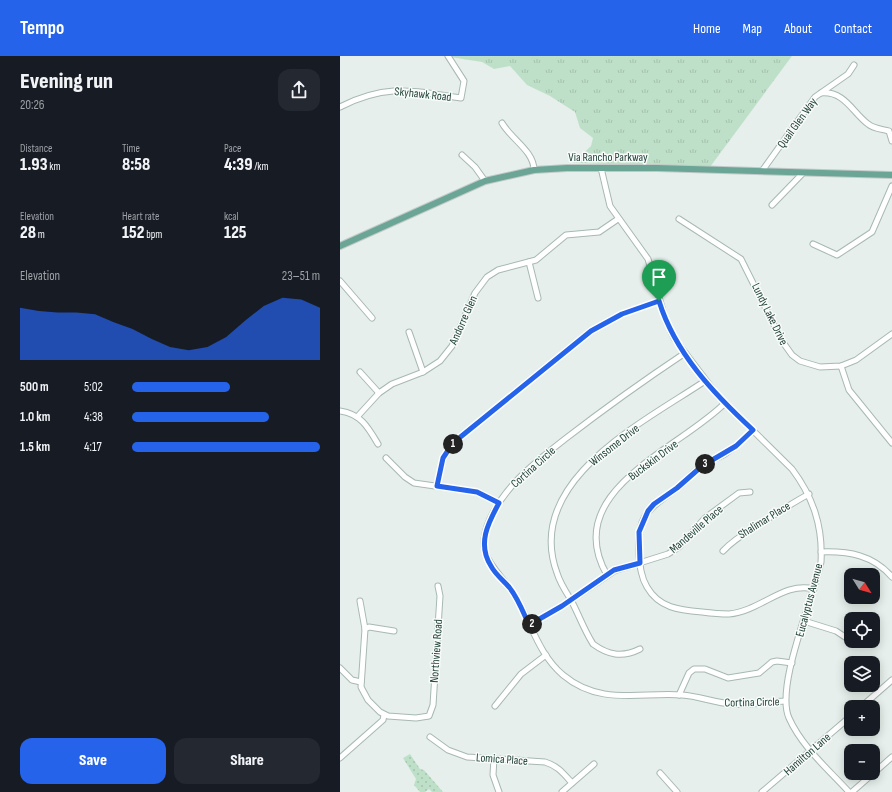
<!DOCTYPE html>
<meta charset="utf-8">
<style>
:root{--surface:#171b24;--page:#242831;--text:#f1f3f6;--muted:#9ea1a6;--accent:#2563eb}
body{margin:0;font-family:"Sofia Sans Condensed",sans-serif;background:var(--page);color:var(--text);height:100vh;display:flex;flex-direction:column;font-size:15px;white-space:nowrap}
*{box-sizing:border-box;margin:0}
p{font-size:13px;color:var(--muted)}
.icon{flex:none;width:22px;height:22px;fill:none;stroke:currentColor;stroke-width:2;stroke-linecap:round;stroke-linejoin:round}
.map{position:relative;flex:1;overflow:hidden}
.drawer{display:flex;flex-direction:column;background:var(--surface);width:340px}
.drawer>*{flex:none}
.needle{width:26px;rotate:127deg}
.fabs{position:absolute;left:504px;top:512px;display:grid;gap:8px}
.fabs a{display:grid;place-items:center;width:36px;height:36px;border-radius:8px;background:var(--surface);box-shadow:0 2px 10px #0003;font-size:20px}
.pin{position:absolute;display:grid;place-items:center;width:34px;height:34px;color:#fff;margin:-41px -17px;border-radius:50% 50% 50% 0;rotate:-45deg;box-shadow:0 0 4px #0007}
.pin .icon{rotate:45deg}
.km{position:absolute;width:20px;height:20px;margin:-10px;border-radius:50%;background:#222;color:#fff;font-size:11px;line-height:20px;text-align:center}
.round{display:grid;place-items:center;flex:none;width:42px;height:42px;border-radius:12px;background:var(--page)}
.head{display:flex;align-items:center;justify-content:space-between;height:68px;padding:0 20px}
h1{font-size:22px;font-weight:800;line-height:30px}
.figures{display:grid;grid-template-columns:repeat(3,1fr);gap:6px;height:68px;padding:4px 20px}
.figures div{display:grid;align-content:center}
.figures b{font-size:17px;font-weight:800}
.figures small{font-size:11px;font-weight:400}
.figures p{font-size:11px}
.chart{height:112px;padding:8px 20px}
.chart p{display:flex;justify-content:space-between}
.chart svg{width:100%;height:72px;margin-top:4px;fill:var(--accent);opacity:.7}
.cta{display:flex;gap:8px;margin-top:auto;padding:8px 20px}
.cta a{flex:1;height:46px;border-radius:12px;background:var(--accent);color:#fff;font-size:16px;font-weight:800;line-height:46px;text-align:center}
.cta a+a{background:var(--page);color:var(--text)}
ul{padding:0 20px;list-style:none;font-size:13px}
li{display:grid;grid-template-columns:64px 48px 1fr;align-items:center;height:30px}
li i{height:10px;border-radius:5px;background:var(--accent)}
header{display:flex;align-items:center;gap:24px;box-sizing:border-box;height:56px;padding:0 20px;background:var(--accent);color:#fff}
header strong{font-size:19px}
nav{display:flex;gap:22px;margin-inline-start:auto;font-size:14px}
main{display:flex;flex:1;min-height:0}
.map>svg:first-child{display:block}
.grass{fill:url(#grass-tufts)}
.park{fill:url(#park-dots)}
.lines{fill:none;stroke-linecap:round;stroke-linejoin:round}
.minor-casing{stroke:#a8b8b2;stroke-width:7}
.major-casing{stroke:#c2cac8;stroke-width:8}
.minor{stroke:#fff;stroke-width:5}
.major{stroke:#6aa596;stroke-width:6}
.route-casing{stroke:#fff;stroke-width:8}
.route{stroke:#2563eb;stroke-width:5}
.labels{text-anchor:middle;stroke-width:3;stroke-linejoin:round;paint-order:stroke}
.street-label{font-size:12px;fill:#24423a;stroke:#f7fbf9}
</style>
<header>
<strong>Tempo</strong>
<nav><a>Home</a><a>Map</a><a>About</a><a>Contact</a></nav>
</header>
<main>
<section class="drawer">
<div class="head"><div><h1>Evening run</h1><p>20:26</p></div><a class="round"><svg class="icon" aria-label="share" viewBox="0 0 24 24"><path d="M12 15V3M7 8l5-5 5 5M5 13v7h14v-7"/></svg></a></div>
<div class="figures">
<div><p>Distance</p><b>1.93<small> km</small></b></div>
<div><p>Time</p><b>8:58</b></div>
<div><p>Pace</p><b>4:39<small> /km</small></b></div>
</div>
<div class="figures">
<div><p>Elevation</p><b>28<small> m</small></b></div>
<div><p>Heart rate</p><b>152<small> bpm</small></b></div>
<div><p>kcal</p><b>125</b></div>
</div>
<div class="chart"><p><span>Elevation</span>23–51 m</p>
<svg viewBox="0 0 160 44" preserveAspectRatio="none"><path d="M0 44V12L10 14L20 15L30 15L40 16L50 21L60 25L70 31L80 36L90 38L100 36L110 30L120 20L130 11L140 6L150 7L160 12V44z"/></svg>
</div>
<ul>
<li><b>500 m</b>5:02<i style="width:52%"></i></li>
<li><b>1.0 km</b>4:38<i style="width:73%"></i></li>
<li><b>1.5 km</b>4:17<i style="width:100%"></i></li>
</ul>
<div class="cta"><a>Save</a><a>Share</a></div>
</section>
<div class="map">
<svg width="552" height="736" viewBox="0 0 552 736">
<defs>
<pattern id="grass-tufts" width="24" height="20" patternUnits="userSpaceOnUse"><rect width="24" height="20" fill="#bfe0c8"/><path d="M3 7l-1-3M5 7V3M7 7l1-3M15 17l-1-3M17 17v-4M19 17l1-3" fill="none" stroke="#a4c1ad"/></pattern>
<pattern id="park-dots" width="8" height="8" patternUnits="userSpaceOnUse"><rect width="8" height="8" fill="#bfe0c8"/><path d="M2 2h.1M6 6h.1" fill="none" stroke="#a4c1ad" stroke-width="1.8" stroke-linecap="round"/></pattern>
</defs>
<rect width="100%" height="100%" fill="#e6efeb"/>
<path class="grass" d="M104 0H452L370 111 233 107 251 90 253 82 240 72 235 56 210 40 187 29 170 10 154 13 142 6Z"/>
<path class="park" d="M70 698 80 713 84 714 103 736H92L89 733 85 736H80L74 729 76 723 63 702Z"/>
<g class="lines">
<defs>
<g id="minor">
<path d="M481 37C505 35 512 56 528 68 534 73 542 73 549 75L552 85"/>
<path d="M0 51C48 27 72 35 121 42L124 25 108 0"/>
<path d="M162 67C171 83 194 95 194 114"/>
<path d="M122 99 135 111 145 125"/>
<path d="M261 112 270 150 308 203 325 262 334 282 378 340 452 413C473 441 483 470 481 506 473 543 435 631 449 662 462 691 488 713 509 736"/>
<path d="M422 115 475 41 508 18 514 9"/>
<path d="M432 149 463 117"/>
<path d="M339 163 401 203 442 285 452 299 460 305 480 311 501 310 516 304 552 278"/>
<path d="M473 188 497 199 532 176 552 130"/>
<path d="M189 206 198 242"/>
<path d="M0 225 32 262"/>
<path d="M69 276 83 316"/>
<path d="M345 297C303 325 264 353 225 383 196 406 166 428 150 463 133 500 155 510 173 537 191 564 197 597 223 619 260 650 300 636 342 639 359 640 375 647 392 648 409 650 428 646 445 645"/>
<path d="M501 310 509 334 552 387"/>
<path d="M20 316 39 337"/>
<path d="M0 355C21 358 28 371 38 388"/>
<path d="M17 361 39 337 52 328 83 316 100 305 112 290 135 237 147 221 158 214 196 204 226 179 259 176 278 163"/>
<path d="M413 374C404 383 395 391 385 398 378 402 370 404 363 409 353 415 346 426 336 433 308 454 296 459 299 499 300 510 301 521 307 531 319 552 339 554 362 556 370 557 380 558 389 558 421 555 444 525 474 533"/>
<path d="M46 402 65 421 74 427 137 436 159 447"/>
<path d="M97 430 103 403 113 387 251 275 282 258 319 245"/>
<path d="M383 495C397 480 413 473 429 462 442 454 454 446 469 438"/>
<path d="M481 496C509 495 533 499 552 521"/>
<path d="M267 519C219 435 340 393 385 347"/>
<path d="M20 545 25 573"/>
<path d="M464 565 496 575 511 585"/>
<path d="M189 569 222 550 274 515 328 498 339 491 365 462 399 437 410 436"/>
<path d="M54 575 29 571 25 573 21 631 28 644 40 656 48 660 76 662 89 660 93 649 100 540 98 530"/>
<path d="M300 593C282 602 268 599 253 588 244 574 239 559 231 544 226 536 220 527 217 517 183 425 304 366 365 325"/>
<path d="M0 612 12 624 21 626"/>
<path d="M339 639 349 617 354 613H365L388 622 419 617 432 606 437 605 452 607"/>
<path d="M155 650 181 618 206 599"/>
<path d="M521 651 552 624"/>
<path d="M90 681 108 694 127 701 205 706C218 710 223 717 232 727"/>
<path d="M0 702 43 664 44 659"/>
<path d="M154 702 153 719 159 736"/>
<path d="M320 717 337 736"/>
<path d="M222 736 254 708"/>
<path d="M422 736 511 660"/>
<path d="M512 736 552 701"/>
</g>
<path id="major" d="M0 190 145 125 194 114 227 112H317L552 119"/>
</defs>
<use href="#minor" class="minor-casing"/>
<use href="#major" class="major-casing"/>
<use href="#minor" class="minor"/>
<use href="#major" class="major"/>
</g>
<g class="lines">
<defs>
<path id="route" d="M319 245C335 297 374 338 413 374L396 390 362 410 337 432 314 448 308 455 299 476 300 507 274 514 222 550 189 569C183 556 178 542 169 531 163 524 155 518 151 510 137 488 148 467 159 447L137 436 97 430 103 402 113 387 251 275 282 258Z"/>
</defs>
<use href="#route" class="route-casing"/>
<use href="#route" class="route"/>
</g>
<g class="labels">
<g class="street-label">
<text transform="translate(83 38) rotate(6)" y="4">Skyhawk Road</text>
<text transform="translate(457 67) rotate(-54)" y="4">Quail Glen Way</text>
<text x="268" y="105">Via Rancho Parkway</text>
<text transform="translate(430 258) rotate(64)" y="4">Lundy Lake Drive</text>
<text transform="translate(123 264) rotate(-66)" y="4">Andorre Glen</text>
<text transform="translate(274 389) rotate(-38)" y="4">Winsome Drive</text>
<text transform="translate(313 404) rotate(-37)" y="4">Buckskin Drive</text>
<text transform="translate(193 411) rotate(-42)" y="4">Cortina Circle</text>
<text transform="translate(424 464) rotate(-32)" y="4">Shalimar Place</text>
<text transform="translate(356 473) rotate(-41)" y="4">Mandeville Place</text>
<text transform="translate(469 544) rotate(-75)" y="4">Eucalyptus Avenue</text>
<text transform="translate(96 595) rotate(-86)" y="4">Northview Road</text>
<text transform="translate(412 646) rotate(-1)" y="4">Cortina Circle</text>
<text transform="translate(467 698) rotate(-41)" y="4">Hamilton Lane</text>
<text transform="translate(162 703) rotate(4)" y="4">Lomica Place</text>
</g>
</g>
</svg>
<div class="fabs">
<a><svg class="needle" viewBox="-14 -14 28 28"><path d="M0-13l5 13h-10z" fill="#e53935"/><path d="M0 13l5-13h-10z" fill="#9ea1a6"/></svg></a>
<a><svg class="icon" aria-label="locate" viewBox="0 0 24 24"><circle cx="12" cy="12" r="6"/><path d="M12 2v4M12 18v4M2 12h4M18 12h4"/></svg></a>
<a><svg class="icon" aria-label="layers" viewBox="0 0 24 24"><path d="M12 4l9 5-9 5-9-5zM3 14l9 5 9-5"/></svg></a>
<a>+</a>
<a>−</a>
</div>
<div class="pin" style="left:319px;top:245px;background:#1e9e55"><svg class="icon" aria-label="arrive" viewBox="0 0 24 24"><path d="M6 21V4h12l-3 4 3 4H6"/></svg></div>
<b class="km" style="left:113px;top:388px">1</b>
<b class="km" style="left:192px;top:568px">2</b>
<b class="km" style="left:365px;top:408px">3</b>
</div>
</main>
